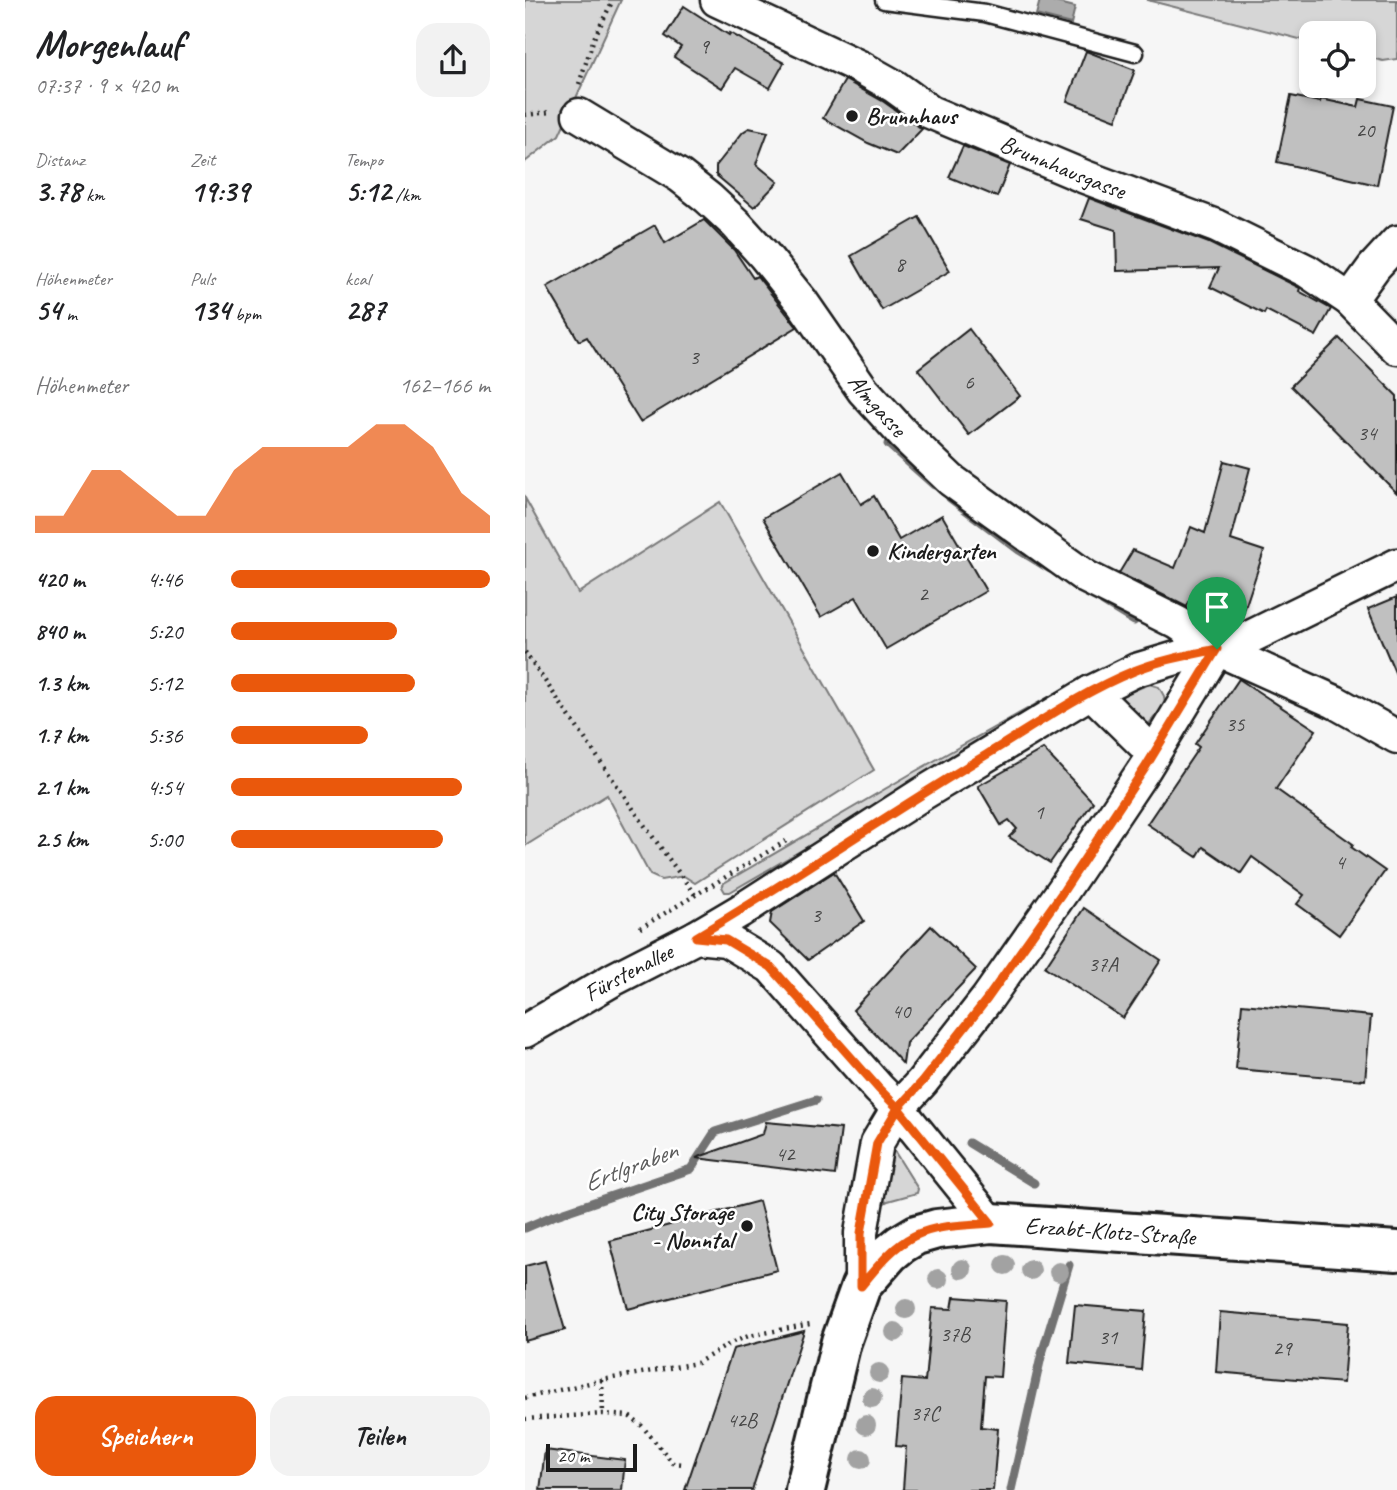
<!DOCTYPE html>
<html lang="de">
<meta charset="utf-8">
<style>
:root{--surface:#fff;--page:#f2f2f2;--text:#202124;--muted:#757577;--accent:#ea580c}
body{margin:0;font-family:Caveat,sans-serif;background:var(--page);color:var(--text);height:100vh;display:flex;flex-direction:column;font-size:26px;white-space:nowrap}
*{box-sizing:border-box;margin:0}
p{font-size:23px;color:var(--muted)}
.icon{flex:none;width:38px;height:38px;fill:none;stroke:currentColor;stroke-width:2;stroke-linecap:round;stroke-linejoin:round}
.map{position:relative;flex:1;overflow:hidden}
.sheet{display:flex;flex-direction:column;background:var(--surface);width:525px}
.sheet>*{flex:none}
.controls{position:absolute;left:774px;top:21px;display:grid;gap:14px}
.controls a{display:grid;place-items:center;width:77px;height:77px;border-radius:14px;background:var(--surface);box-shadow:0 4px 10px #0003;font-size:35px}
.scale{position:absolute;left:21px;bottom:18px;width:91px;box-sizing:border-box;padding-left:7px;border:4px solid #1c1c1c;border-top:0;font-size:19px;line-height:24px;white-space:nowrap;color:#1c1c1c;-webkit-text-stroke:5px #fff;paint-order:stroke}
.pin{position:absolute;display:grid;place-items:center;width:60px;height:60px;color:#fff;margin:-72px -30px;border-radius:50% 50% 50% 0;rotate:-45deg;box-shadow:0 0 7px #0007}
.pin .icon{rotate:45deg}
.round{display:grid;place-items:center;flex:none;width:74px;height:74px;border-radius:21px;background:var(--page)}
.headline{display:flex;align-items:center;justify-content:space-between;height:119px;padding:0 35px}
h1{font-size:38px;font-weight:600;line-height:52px}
.stats{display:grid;grid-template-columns:repeat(3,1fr);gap:10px;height:119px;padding:7px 35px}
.stats div{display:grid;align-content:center}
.stats b{font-size:30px;font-weight:600}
.stats small{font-size:19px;font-weight:400}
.stats p{font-size:19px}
.chart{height:196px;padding:14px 35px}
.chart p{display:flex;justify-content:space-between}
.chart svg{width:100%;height:126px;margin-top:7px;fill:var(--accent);opacity:.7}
.button{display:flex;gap:14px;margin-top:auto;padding:14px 35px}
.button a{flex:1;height:80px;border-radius:21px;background:var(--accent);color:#fff;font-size:28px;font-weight:600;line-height:80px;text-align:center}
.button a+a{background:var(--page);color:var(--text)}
ul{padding:0 35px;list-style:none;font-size:23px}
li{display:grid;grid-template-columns:112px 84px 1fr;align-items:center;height:52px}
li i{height:18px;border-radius:9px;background:var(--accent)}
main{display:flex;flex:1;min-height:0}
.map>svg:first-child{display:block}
.green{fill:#d6d6d6;stroke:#797979;stroke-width:2}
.water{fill:#acacac;stroke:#727272;stroke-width:2}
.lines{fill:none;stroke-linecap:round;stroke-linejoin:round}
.stream{stroke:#727272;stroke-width:9}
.building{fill:#c0c0c0;stroke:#1c1c1c;stroke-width:2}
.service-casing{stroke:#1c1c1c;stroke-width:21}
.minor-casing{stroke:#1c1c1c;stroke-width:37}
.secondary-casing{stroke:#1c1c1c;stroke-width:44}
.path{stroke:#1c1c1c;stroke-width:4.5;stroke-dasharray:2 5;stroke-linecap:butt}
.service{stroke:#fff;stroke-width:16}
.minor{stroke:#fff;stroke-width:32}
.secondary{stroke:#fff;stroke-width:38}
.tree{fill:#a2a2a2}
.route-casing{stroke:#fff;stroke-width:14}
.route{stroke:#ea580c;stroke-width:9}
.poi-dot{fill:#1c1c1c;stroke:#fff;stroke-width:2.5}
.labels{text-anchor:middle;stroke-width:5;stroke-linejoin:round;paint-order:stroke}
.number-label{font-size:21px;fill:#454545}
.poi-label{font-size:24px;font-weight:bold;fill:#1c1c1c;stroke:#fff;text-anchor:start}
.street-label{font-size:24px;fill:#1c1c1c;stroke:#fff}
.water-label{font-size:26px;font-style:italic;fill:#5d5d5d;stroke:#fff}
</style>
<main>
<section class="sheet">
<div class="headline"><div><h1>Morgenlauf</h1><p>07:37 · 9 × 420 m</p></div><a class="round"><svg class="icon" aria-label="share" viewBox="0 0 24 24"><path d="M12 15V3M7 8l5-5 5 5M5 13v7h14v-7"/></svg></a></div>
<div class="stats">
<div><p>Distanz</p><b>3.78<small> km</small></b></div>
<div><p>Zeit</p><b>19:39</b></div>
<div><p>Tempo</p><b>5:12<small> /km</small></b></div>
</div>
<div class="stats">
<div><p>Höhenmeter</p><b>54<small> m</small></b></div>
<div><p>Puls</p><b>134<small> bpm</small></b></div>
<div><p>kcal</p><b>287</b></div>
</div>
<div class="chart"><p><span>Höhenmeter</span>162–166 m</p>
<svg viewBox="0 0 160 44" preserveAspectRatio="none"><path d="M0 44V38L10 38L20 22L30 22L40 30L50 38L60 38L70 22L80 14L90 14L100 14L110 14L120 6L130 6L140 14L150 30L160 38V44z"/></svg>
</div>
<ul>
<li><b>420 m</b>4:46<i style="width:100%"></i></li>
<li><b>840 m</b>5:20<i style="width:64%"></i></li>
<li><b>1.3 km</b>5:12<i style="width:71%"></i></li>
<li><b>1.7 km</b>5:36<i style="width:53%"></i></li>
<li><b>2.1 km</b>4:54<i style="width:89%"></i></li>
<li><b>2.5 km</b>5:00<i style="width:82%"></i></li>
</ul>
<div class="button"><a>Speichern</a><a>Teilen</a></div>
</section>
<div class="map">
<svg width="872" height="1490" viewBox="0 0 872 1490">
<rect width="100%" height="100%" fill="#f6f6f6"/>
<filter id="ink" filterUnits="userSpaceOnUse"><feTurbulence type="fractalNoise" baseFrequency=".0143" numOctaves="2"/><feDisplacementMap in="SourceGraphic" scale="14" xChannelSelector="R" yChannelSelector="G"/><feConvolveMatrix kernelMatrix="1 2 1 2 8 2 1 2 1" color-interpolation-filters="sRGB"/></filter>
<g filter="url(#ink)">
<g class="green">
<path d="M0 0H96L34 135 0 162Z"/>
<path d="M622 0H872V59L858 61 838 56V33H786V42Z"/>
<path d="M0 498 53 593 195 502 349 770 170 883 159 876 136 880 125 875 82 795 0 846Z"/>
<path d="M624 684 634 687 639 696 640 705 622 726H618L596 698 598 695Z"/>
<path d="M538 689 545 694 205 892H200L197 887 199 883 389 772Z"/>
<path d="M364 1147 368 1149 393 1189 392 1193 363 1201 352 1208Z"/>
</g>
<path class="water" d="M515 0H522L550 7 546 24 511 15Z"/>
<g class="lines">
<g class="stream">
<path d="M363 444 409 485"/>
<path d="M425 498 494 550 525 569"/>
<path d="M578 602 609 621"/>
<path d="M444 1143 509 1183"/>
<path d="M0 1228 28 1216 166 1169 190 1132 291 1100"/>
<path d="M486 1490 516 1357 544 1265"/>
</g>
</g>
<g class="building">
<path d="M159 6 204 35 205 33 259 63 245 88 210 68 197 88 149 57 156 47 140 36Z"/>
<path d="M561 51 610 70 591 120 542 101Z"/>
<path d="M320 80 359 102 397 129 372 155 343 143 298 118Z"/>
<path d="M766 96 795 102 796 99 833 107 835 99 868 106 852 185 752 162Z"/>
<path d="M224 128 243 132 231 164 253 182 229 207 191 175V166L218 132Z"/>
<path d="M438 146 485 165 472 197 424 177Z"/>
<path d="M564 198 684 243 773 287 775 288 774 291 806 309 791 336 741 310 739 314 685 287 694 268 592 271 591 230 556 219Z"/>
<path d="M394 217 425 271 357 310 326 256Z"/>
<path d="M179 220 209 250 228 278 232 276 272 327 115 422 62 337 54 341 22 287 130 225 140 243Z"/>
<path d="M444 329 495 396 444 435 393 369Z"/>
<path d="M814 338 872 396V493L766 386Z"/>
<path d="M699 461 725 468 706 540 739 551 717 617 666 597 662 607 594 573 608 550 650 568 666 527 680 533Z"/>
<path d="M317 472 336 504 349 496 374 540 417 515 461 591 361 649 331 597 296 617 238 518Z"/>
<path d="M872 597V677L843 609Z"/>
<path d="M714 679 791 730 751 789 828 844 826 847 860 871 814 935 772 904 779 895 727 857 716 873 678 847 672 857 622 824 674 747 670 744Z"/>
<path d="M518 749 568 802 525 863 484 837 492 829 484 820 476 825 453 786Z"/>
<path d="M309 872 339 921 283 960 245 923 247 912Z"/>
<path d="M559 908 636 960 598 1018 520 967Z"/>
<path d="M406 926 451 969 381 1043 378 1064 328 1010Z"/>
<path d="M717 1004 846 1016 840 1080 711 1069Z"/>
<path d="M241 1122 316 1129 310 1175 171 1158 238 1134Z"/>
<path d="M234 1201 252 1270 103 1309 85 1241Z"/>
<path d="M20 1261 40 1330 0 1341V1266Z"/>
<path d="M429 1297 481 1301 475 1377 460 1376 456 1427 473 1429 468 1490H378L381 1447 371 1446 377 1379 400 1381 407 1308 427 1309Z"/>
<path d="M550 1305 621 1311 616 1370 544 1363Z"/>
<path d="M695 1312 823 1323 818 1383 691 1372Z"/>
<path d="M279 1331 227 1490H160L208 1349Z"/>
<path d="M20 1450 100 1460 97 1490H15Z"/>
</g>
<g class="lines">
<defs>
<path id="service" d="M359 0 460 13 610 53"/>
<g id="minor">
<path id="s1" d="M192 0 337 68 369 86 405 112 560 177 691 226 782 271 825 300 872 348"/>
<path id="s2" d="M54 115 155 176 183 198 211 224 239 255 277 302 338 390 379 435 426 480 561 577 653 623 692 649 810 702 872 737"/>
<path d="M825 300 849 267 872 242"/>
<path d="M566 692 628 753"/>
<path d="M171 937 201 940 246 967 354 1089 373 1108 466 1223"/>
<path id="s3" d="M0 1031 89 979 171 937 215 911 397 794 566 692 611 670 658 656 692 649 723 638 872 565"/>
<path d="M336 1286V1233L352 1143 373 1108 397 1082 462 999 539 889 620 768 692 649"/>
</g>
<g id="secondary">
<path id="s4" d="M280 1490 316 1342 336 1286 365 1253 376 1244 391 1235 412 1229 466 1223 872 1251"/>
</g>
</defs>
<use href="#service" class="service-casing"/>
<use href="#minor" class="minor-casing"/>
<use href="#secondary" class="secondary-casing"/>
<g class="path">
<path d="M54 84 69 38 88 0"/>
<path d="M0 115 25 112"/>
<path d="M0 652 120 826 170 895"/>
<path d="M115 928 261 841"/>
<path d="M77 1380 78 1414"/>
<path d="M0 1398 77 1380 172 1363 208 1342 224 1336 285 1324"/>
<path d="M0 1419 78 1414 104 1416 117 1426 148 1463 160 1464"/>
</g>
<use href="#service" class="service"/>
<use href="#minor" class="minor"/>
<use href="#secondary" class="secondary"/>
</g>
<g class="tree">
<circle cx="480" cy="1265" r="10"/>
<circle cx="437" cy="1269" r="10"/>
<circle cx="506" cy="1270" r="10"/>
<circle cx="534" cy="1272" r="10"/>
<circle cx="413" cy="1279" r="10"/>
<circle cx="381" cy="1309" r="10"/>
<circle cx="370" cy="1332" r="10"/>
<circle cx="354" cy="1373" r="10"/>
<circle cx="347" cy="1398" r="10"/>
<circle cx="341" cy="1425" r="10"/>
<circle cx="336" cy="1459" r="10"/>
</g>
</g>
<g class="lines" filter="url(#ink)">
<defs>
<path id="route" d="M692 649C664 655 635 660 609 671 557 692 509 726 461 755 363 814 269 879 171 937L201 940 246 967 354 1089 373 1108 352 1143 336 1233V1286C352 1267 367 1247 389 1236 411 1225 441 1225 466 1223L373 1108 397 1082 462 999 539 890 620 768 692 649"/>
</defs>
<use href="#route" class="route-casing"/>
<use href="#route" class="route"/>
</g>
<g class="poi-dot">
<circle cx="327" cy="116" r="7"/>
<circle cx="348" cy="551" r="7"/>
<circle cx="222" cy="1226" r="7"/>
</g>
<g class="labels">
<g class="number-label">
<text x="179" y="53">9</text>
<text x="840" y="137">20</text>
<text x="375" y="271">8</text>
<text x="169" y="364">3</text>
<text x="444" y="389">6</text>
<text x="842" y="440">34</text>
<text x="398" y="601">2</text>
<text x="710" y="731">35</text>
<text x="514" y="819">1</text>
<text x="815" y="869">4</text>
<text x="291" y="922">3</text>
<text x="578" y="971">37A</text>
<text x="376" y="1018">40</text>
<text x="260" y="1161">42</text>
<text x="430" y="1341">37B</text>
<text x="583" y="1344">31</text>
<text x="757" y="1355">29</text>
<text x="400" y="1420">37C</text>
<text x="217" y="1427">42B</text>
</g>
<g class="poi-label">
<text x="341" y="124">Brunnhaus</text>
<text x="362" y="559">Kindergarten</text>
<text x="208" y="1220" text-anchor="end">City Storage<tspan x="208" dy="28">- Nonntal</tspan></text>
</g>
<g class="street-label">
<text dy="8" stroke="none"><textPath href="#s1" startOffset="385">Brunnhausgasse</textPath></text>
<text dy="8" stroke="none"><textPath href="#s2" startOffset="422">Almgasse</textPath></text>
<text dy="8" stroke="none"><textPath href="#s3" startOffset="119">Fürstenallee</textPath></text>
<text dy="8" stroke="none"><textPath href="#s4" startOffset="483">Erzabt-Klotz-Straße</textPath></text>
</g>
<g class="water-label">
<text transform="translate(105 1166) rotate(-21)" y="9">Ertlgraben</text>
</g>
</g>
</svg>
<div class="controls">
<a><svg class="icon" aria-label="locate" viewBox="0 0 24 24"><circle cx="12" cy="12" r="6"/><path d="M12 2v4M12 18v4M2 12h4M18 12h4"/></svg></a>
</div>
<div class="scale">20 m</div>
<div class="pin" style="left:692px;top:649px;background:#1e9e55"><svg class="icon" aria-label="arrive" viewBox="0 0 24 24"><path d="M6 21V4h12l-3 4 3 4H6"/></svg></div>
</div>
</main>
